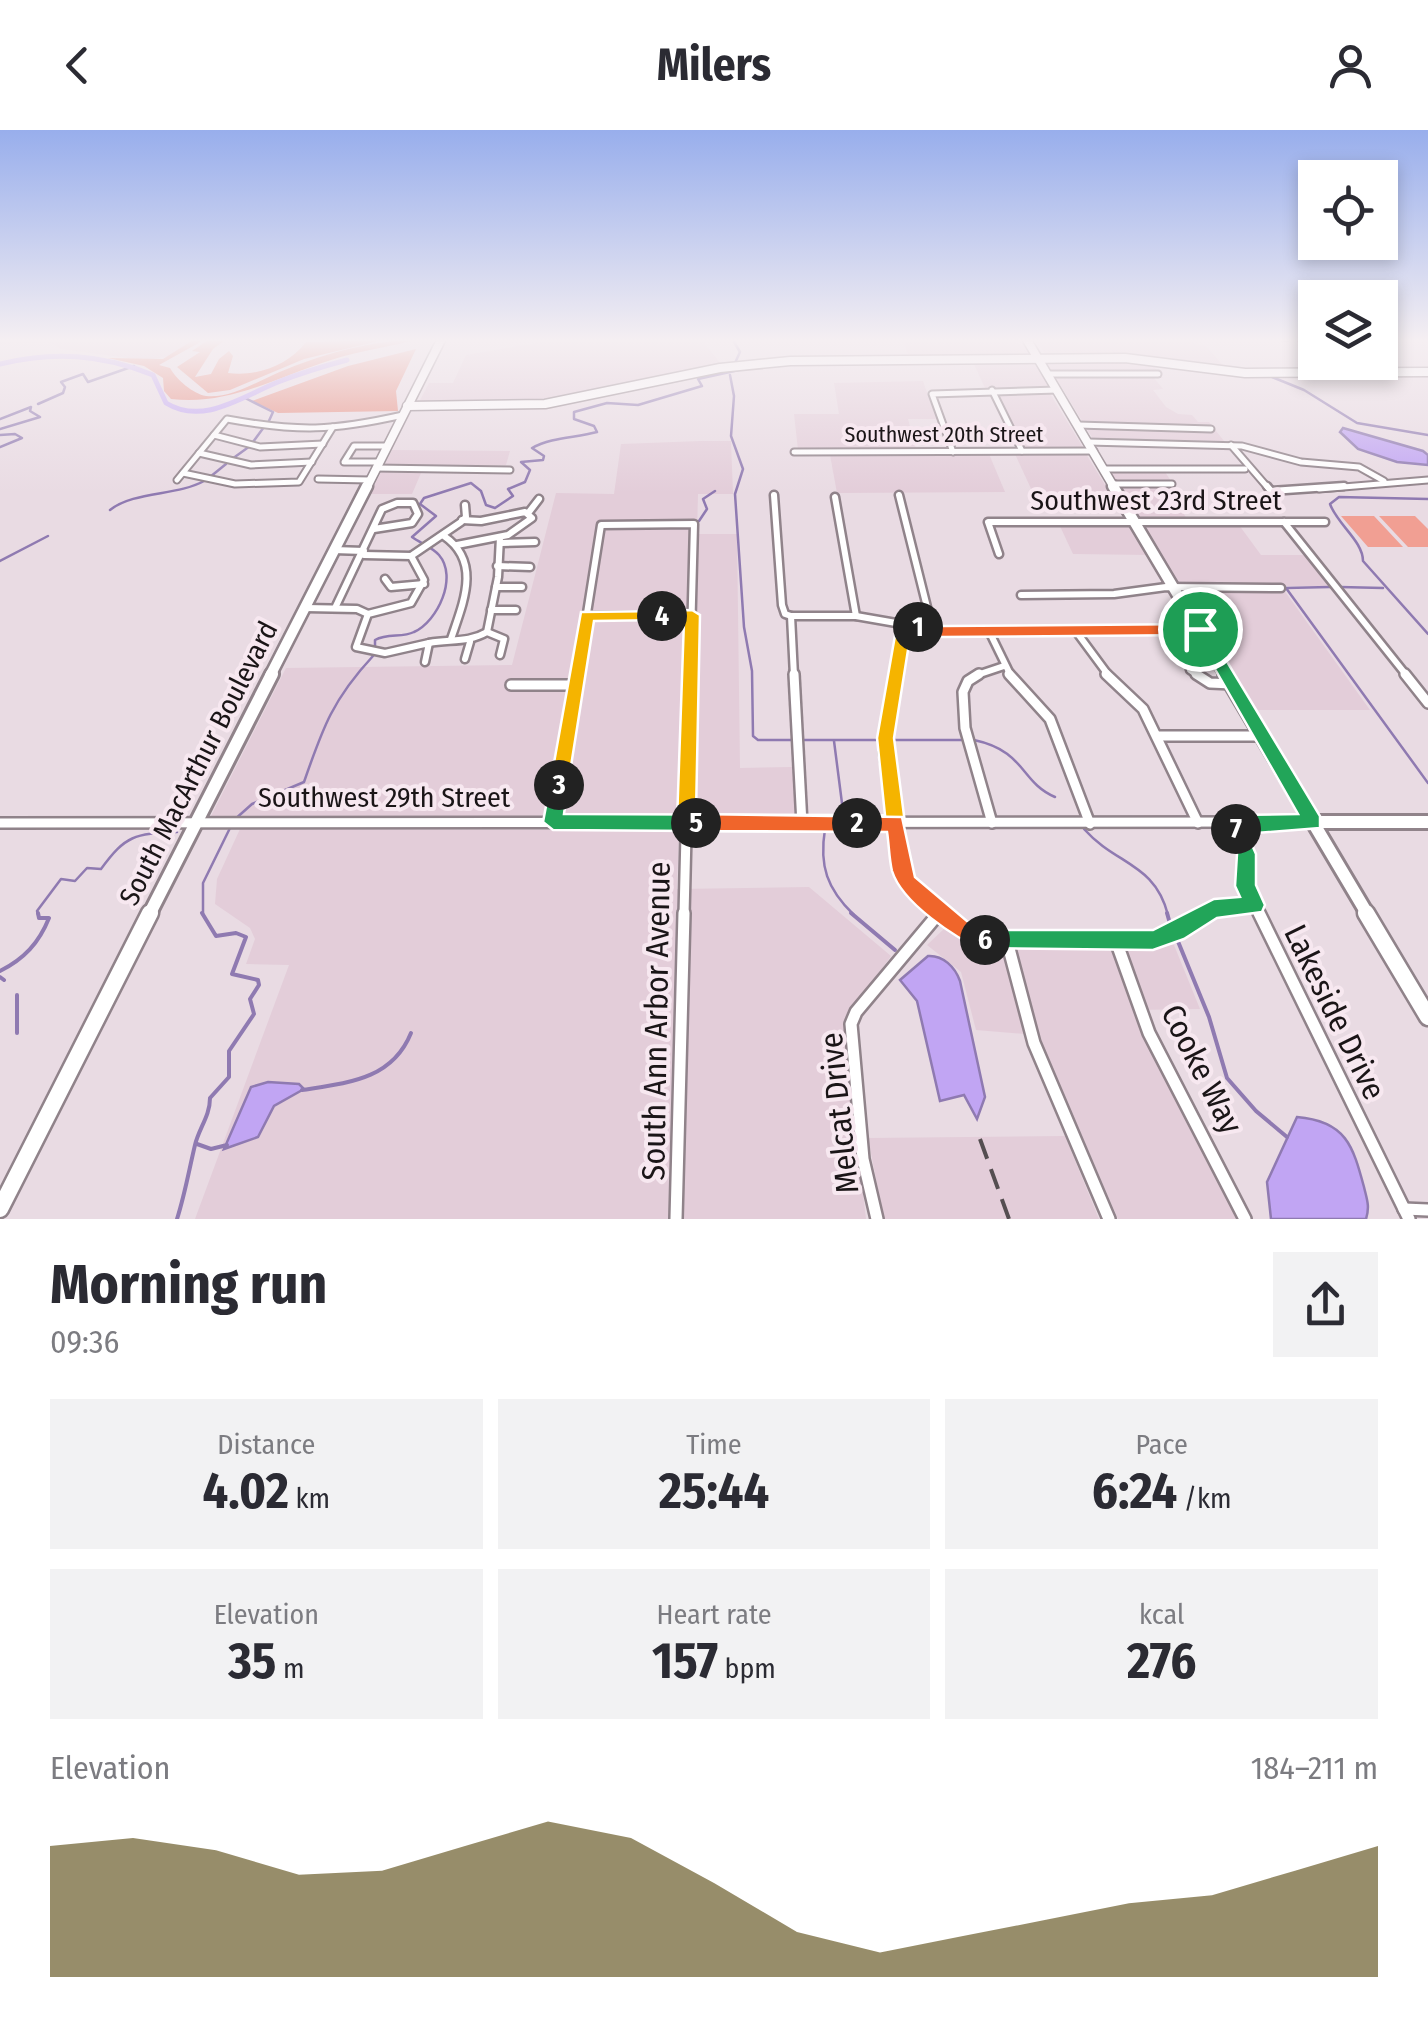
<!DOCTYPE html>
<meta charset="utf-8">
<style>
:root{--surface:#fff;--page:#f2f2f3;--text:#2b2b33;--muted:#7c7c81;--accent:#6c5e2c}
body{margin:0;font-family:"Fira Sans Condensed",sans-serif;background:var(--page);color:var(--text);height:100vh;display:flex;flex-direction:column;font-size:38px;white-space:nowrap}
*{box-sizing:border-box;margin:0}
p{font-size:32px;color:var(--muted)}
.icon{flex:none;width:55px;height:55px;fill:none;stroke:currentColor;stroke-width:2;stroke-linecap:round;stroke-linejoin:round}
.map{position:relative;height:1089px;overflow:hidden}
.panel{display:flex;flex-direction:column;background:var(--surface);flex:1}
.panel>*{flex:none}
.buttons{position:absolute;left:1298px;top:30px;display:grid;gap:20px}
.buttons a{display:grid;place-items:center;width:100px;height:100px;border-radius:0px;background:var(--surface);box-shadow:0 5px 15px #0003;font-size:50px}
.pin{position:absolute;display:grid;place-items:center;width:85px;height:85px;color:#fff;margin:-42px;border:5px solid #fff;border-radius:50%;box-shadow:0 2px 10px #0007}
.km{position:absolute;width:50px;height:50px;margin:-25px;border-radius:50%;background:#222;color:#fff;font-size:28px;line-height:50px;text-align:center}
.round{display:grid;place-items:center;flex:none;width:105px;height:105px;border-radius:0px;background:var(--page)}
.head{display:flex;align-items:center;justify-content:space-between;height:170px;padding:0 50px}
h1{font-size:55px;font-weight:700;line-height:75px}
.figures{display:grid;grid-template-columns:repeat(3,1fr);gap:15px;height:170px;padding:10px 50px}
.figures div{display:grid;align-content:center;border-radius:0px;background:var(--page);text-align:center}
.figures b{font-size:50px;font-weight:700}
.figures small{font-size:28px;font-weight:400}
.figures p{font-size:28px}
.chart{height:280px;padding:20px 50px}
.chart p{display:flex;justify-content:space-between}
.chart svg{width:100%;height:180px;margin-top:10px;fill:var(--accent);opacity:.7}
header{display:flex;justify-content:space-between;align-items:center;height:130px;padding:0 50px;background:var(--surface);font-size:45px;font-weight:700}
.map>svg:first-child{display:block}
.built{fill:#e3cdd9}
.green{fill:#f19f93}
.forest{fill:#e78d80}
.water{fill:#c1a5f3;stroke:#8f7ab1;stroke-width:2.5}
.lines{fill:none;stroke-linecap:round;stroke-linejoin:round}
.stream-far1{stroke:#8f7ab1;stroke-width:2.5}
.stream{stroke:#8f7ab1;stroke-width:4}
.river{stroke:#c1a5f3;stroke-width:5}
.ferry{stroke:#3b0d67;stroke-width:2.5;stroke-dasharray:9 8;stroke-linecap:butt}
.minor-far3-casing{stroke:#90838a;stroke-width:9}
.minor-far2-casing{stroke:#90838a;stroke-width:11}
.minor-far1-casing{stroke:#90838a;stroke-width:14}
.minor-casing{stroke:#90838a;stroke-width:16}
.major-far3-casing{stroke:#90838a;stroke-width:11}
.major-far2-casing{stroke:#90838a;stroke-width:15}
.major-far1-casing{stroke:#90838a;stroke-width:18}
.major-casing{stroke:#90838a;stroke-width:21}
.minor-far3{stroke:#fff;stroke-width:5}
.minor-far2{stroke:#fff;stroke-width:6}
.minor-far1{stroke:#fff;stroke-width:9}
.minor{stroke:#fff;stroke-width:11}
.major-far3{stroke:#fff;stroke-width:8}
.major-far2{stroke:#fff;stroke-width:10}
.major-far1{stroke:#fff;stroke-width:12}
.major{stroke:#fff;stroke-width:16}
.rail{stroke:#554e51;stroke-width:4;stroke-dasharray:21 11;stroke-linecap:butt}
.split-1{fill:#f0652b;stroke:#fff;stroke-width:2.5}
.split-2{fill:#f5b400;stroke:#fff;stroke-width:2.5}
.split-3{fill:#22a559;stroke:#fff;stroke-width:2.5}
.split-4{fill:#f5b400;stroke:#fff;stroke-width:2.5}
.split-5{fill:#f5b400;stroke:#fff;stroke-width:2.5}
.split-6{fill:#f0652b;stroke:#fff;stroke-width:2.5}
.split-7{fill:#22a559;stroke:#fff;stroke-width:2.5}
.split-8{fill:#22a559;stroke:#fff;stroke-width:2.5}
.labels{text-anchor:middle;stroke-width:8;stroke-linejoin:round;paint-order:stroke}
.far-street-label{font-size:22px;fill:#1a1517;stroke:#f7e8f0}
.street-label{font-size:28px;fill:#1a1517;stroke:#f7e8f0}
.near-street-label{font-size:32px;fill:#1a1517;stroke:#f7e8f0}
</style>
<header><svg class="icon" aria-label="back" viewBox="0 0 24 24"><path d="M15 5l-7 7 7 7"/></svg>Milers<svg class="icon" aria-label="person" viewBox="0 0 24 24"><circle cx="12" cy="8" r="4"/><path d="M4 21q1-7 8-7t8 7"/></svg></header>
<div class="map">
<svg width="1428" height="1089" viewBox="0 0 1428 1089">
<rect width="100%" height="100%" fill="#e9dbe3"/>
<g class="built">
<path d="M0 210H193L172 226 143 230 61 219 49 212 0 214Z"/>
<path d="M554 210H702L720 233 540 272 418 274 429 253H453L466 225Z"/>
<path d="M999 210 1025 215 1031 226 910 229 903 211Z"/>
<path d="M1037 211H1187L1206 216 1227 240 1148 228 1046 226Z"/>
<path d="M1036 231 1051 258H985L973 232Z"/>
<path d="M1051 231 1150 232 1163 248H1154L1163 259 1153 260 1166 277 1178 284 1192 285 1198 292H1209L1224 311 1093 309 1047 233Z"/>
<path d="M923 251 936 289H908L916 319 798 320 794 284H839L834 253Z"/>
<path d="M996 262H1049L1084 319H1024Z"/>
<path d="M701 311H731L733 364H698L697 404H737L740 638 792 637 796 686 210 688 286 538 512 535 556 363 614 364 621 314Z"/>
<path d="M392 320 510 321 506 335 424 336 412 364H370Z"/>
<path d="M989 324 1005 362 837 363 830 325Z"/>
<path d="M1015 324H1086L1110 363H1033Z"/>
<path d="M1110 342H1165L1181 366 1173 367 1187 389H1138Z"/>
<path d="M1059 394H1125L1135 400 1150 425 1073 424Z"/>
<path d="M1142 395H1239L1261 425H1306L1330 456H1281L1370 580H1252Z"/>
<path d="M240 699 679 700 677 759 809 757 891 826 843 893 866 1089H195L289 835 246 834 255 809 250 798 215 774 217 749Z"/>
<path d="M947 796 972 815 998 818 1174 815 1200 879 1134 880 1240 1089H1118L1038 905 976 900 961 842 927 815Z"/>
<path d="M1065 1006 1099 1089H884L868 1008Z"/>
</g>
<g class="green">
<path d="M1341 386H1374L1403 417H1368Z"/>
<path d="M1379 386H1415L1428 399V417H1408Z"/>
</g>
<g class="forest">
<path d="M193 210H204L159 235 170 238C176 249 193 264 206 266 233 269 262 248 287 239 326 223 374 210 416 210 388 217 359 221 331 230 277 247 229 276 171 269L164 261 163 248 144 236 108 228 163 229Z"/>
<path d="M208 210H225L213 219 195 247 211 244 219 229 229 221 233 226 228 243C256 247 289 235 306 212L383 210 304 229 230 260 208 263 177 237 200 222 192 221Z"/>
<path d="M416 219 396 261 398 281 278 283 252 271 348 236Z"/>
</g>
<g class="water">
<path d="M1343 298 1423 321 1428 325V335L1397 332 1358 319 1340 302Z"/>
<path d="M928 826C943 825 955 837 960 851L985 967 977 989 964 965 940 971 917 871 900 850Z"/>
<path d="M268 952 299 954 304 959 274 976 258 1007 224 1019 251 957Z"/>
<path d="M1297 987C1346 991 1353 1016 1364 1057 1367 1070 1370 1076 1366 1089H1271L1267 1052Z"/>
</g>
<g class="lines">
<g class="stream-far1">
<path d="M733 210 740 222 735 233"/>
<path d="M730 245 734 266 731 306 743 339 735 364 744 497 752 541 753 606 758 610H881"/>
<path d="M1272 247 1304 260 1357 293 1428 305"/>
<path d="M245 268 273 282 268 293"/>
<path d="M38 274 63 263 65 257 61 252 83 244 88 252 134 236"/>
<path d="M0 289 31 277 30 281 40 287 0 299"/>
<path d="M0 305 15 304 22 308 0 317"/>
<path d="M253 312 264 297"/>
<path d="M232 329 250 316"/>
<path d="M210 347 226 334"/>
<path d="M1428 369 1339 367 1330 374C1337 394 1363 411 1363 431L1428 504"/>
<path d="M110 380C134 361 177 366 204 351"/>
<path d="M699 391 707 379 703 369 715 361"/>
<path d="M0 431 48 406"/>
<path d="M1330 457 1286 458 1428 653"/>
<path d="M1340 457 1383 458"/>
<path d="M375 518V510C388 503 402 508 414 502 438 491 458 447 439 425 432 417 420 413 412 407L436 386 420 374 424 368 471 353 481 361 486 375 495 378 513 366 508 359 525 352 530 340 521 332 543 330 544 326 532 318C552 307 575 308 597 302L594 296 574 289V282L607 273 638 275 702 256 698 249 739 240"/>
<path d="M889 610H966"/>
<path d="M974 610C1026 621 1020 652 1055 667"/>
<path d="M834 611 843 681"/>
<path d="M233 691 252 674 304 652C323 597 333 569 373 526"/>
<path d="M825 699C819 736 827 759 854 785"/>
<path d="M1084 699C1116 735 1155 733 1168 785"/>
<path d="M38 785 37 781 61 749 75 751 87 738 101 739C126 705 134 704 177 702"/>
<path d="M203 785V753L230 698"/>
</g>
<g class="stream">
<path d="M851 783 895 820"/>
<path d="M1167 783 1171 797"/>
<path d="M1177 809 1209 887 1227 948 1256 981 1287 1007"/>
<path d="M0 841C24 829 39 813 49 788H39L38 783"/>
<path d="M0 847 4 850"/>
<path d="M17 865V903"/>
<path d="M302 960C347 953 392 950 411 903"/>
<path d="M197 1014 211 1019 227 1015"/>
<path d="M177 1089C185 1064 189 1040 195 1015 199 998 210 986 210 968L229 947V921L254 884 250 869 259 855 258 850 232 844 246 807 236 803 216 806 202 783"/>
</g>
<path class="river" d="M0 234C53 221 102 224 153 245L166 273C203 296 243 266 278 252 301 243 324 236 347 230"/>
<path class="ferry" d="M1280 210 1315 212"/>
<defs>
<g id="minor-far3">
<path d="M1048 244H1158"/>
<path d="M992 260 1022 321"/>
<path d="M1078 295 1211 299"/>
<path d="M214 305 260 317 323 314"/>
<path d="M1088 312 1242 316 1301 332 1359 337 1384 351"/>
<path d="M1231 315 1269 359"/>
<path d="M794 322 1094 321"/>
<path d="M953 322 932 264 1057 260"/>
<path d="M199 323 251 335 312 332"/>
<path d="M379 332H344L354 316H387"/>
<path d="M376 338 510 340"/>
<path d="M1104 339H1245"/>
<path d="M183 343 235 354 299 352 333 297"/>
<path d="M318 349 370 350"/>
<path d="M177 350 227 289C299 302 332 301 403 285"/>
<path d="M1113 354H1172"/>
<path d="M1319 359 1428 350"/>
</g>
<g id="minor-far2">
<path d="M1267 356 1271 361 1344 356"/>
<path d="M774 365 782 475 785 484 791 486H856L942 501 1199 499"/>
<path d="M899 365 933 501"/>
<path d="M835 367 856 486"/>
<path d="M529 382 539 369"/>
<path d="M1284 392 1407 546"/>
<path d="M444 406C482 432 463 473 451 509"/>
<path d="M502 413 535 412"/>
<path d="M457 415 508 405 532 388 525 382 481 391 462 390"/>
<path d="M334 420 364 421"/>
<path d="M999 424 988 392H1325"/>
<path d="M364 425 411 426 424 450 411 473 368 484 356 517 385 523 429 513 425 532"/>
<path d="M411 426 461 392 466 387 465 375"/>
<path d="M497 436 530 437"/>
<path d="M385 449 391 457 424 454"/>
<path d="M496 457H522"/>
<path d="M1021 465 1114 464 1166 457 1281 458"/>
<path d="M306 478 357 479 368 484"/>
<path d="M335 478 382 379 397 373H413L418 384 412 393 374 399"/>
<path d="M491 480H516"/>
<path d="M587 486 692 485"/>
<path d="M791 486 794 546"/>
<path d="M1075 500 1109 546"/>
<path d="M989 501 1011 546"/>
<path d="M487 502 498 447 500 407"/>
<path d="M487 502 504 509 500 525"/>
<path d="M429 513C451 509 468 513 487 502"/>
<path d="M465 529 470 512"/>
<path d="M577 546 601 395 694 394 690 546"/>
<path d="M896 546 905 494"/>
<path d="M974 546 1004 536"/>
<path d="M1199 546 1190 540 1188 527 1213 522"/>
</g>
<g id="minor-far1">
<path d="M794 544 802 694"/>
<path d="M897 544 884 620 902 740 916 762 940 785"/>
<path d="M979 544 968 551 963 562 965 598 992 693"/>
<path d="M1009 544 1050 589 1090 694"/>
<path d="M1106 544 1143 579 1198 693"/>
<path d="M1196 544 1210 553 1232 554"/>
<path d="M1405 544 1428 573"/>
<path d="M511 555H575"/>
<path d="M1157 606H1263"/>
<path d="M553 692 577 544"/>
<path d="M0 693 1313 692"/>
<path d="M1233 693 1247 723 1246 756 1260 785"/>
<path d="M684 785 690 544"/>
<path d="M937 785 940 782"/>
<path d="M1204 785 1214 779 1254 775"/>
</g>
<g id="minor">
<path d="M937 783 984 810H1153L1177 802 1208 783"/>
<path d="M1259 783 1409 1089"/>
<path d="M1007 811 1034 913 1109 1089"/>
<path d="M1116 811 1149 903 1245 1089"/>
<path d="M1404 1079 1428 1080"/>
<path d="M676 1089 684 783"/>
<path d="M877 1089 863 1029 851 894 856 882 939 783"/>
</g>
<g id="major-far3">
<path d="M1027 210 1115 359"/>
<path d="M407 276 545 274 720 238 790 231 1125 228 1245 243 1428 242"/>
<path d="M366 359 441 210"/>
</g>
<g id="major-far2">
<path d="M1113 356 1226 546"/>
<path d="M270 546 367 356"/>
</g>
<g id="major-far1">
<path d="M1225 544 1368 785"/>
<path d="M1313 692H1428"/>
<path d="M149 785 272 544"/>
</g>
<g id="major">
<path d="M1366 783 1428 887"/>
<path d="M0 1079 150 783"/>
</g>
</defs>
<use href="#minor-far3" class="minor-far3-casing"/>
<use href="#minor-far2" class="minor-far2-casing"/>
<use href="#minor-far1" class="minor-far1-casing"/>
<use href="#minor" class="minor-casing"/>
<use href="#major-far3" class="major-far3-casing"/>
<use href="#major-far2" class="major-far2-casing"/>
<use href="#major-far1" class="major-far1-casing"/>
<use href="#major" class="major-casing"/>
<use href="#minor-far3" class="minor-far3"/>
<use href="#minor-far2" class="minor-far2"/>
<use href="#minor-far1" class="minor-far1"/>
<use href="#minor" class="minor"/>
<use href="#major-far3" class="major-far3"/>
<use href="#major-far2" class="major-far2"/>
<use href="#major-far1" class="major-far1"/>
<use href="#major" class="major"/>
<path class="rail" d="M980 1009 1009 1089"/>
</g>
<linearGradient id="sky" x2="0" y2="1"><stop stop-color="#98aeec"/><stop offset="0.58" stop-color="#f5eff2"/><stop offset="1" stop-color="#f5eff2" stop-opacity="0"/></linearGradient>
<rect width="1428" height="363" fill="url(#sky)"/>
<path class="split-1" d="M918 492 942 496 1200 494 1207 499 1200 505 942 507 913 501V494Z"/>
<path class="split-2" d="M905 489 926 497 918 503 911 501 894 608 905 693 896 702 850 699V688L885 685 877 608 897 494Z"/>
<path class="split-3" d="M559 647 568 655 564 684 857 685 866 693 857 702 553 700 543 692 550 655Z"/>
<path class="split-4" d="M662 481 667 482V490L594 491 568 655 559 663 552 660 550 655 581 482Z"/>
<path class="split-5" d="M692 480 700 485 696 684 706 693 696 701 680 698 677 692 684 490 662 491 654 486 662 481Z"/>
<path class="split-6" d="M696 684 902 687 915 747 968 792 993 803 996 810 993 818 985 821C955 808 902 773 892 741 889 729 889 714 887 702L696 701 687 693Z"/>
<path class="split-7" d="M1236 691 1243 694 1256 724V755L1265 775 1262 782 1217 788 1184 809 1153 820 978 818 974 810 978 803 985 800H1153L1214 769 1240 767 1235 756 1237 724 1227 699Z"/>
<path class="split-8" d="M1200 494 1205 495 1320 686V698L1230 705 1224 693 1233 685 1298 684 1192 499Z"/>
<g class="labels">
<g class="far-street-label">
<text x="944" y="312">Southwest 20th Street</text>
</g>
<g class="street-label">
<text x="1156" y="380">Southwest 23rd Street</text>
<text transform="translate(198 633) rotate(-63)" y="10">South MacArthur Boulevard</text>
<text x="384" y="677">Southwest 29th Street</text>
</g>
<g class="near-street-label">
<text transform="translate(1335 882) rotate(64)" y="11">Lakeside Drive</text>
<text transform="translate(656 891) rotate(-89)" y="11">South Ann Arbor Avenue</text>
<text transform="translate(1202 939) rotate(63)" y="11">Cooke Way</text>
<text transform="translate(839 983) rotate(-96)" y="11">Melcat Drive</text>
</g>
</g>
</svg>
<div class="buttons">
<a><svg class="icon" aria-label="locate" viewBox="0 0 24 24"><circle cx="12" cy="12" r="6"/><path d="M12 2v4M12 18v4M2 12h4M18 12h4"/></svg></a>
<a><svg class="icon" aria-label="layers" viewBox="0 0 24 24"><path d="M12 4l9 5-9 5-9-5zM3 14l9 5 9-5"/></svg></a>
</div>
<div class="pin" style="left:1200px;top:499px;background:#1e9e55"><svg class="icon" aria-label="arrive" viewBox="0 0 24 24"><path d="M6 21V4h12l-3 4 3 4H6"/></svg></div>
<b class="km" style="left:918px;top:497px">1</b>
<b class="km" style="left:857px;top:693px">2</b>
<b class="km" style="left:559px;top:655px">3</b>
<b class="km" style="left:662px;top:486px">4</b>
<b class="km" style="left:696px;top:693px">5</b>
<b class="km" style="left:985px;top:810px">6</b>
<b class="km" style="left:1236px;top:699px">7</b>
</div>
<section class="panel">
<div class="head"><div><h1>Morning run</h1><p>09:36</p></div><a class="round"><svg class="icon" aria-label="share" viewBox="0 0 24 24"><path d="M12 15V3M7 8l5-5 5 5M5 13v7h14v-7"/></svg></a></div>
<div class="figures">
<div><p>Distance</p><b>4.02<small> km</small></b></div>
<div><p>Time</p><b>25:44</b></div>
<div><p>Pace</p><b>6:24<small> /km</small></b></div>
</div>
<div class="figures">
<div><p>Elevation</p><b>35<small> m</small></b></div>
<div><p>Heart rate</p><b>157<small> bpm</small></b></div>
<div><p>kcal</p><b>276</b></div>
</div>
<div class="chart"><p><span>Elevation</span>184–211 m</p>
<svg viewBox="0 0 160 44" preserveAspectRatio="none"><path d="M0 44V12L10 10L20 13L30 19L40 18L50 12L60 6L70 10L80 21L90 33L100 38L110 34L120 30L130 26L140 24L150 18L160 12V44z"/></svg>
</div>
</section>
